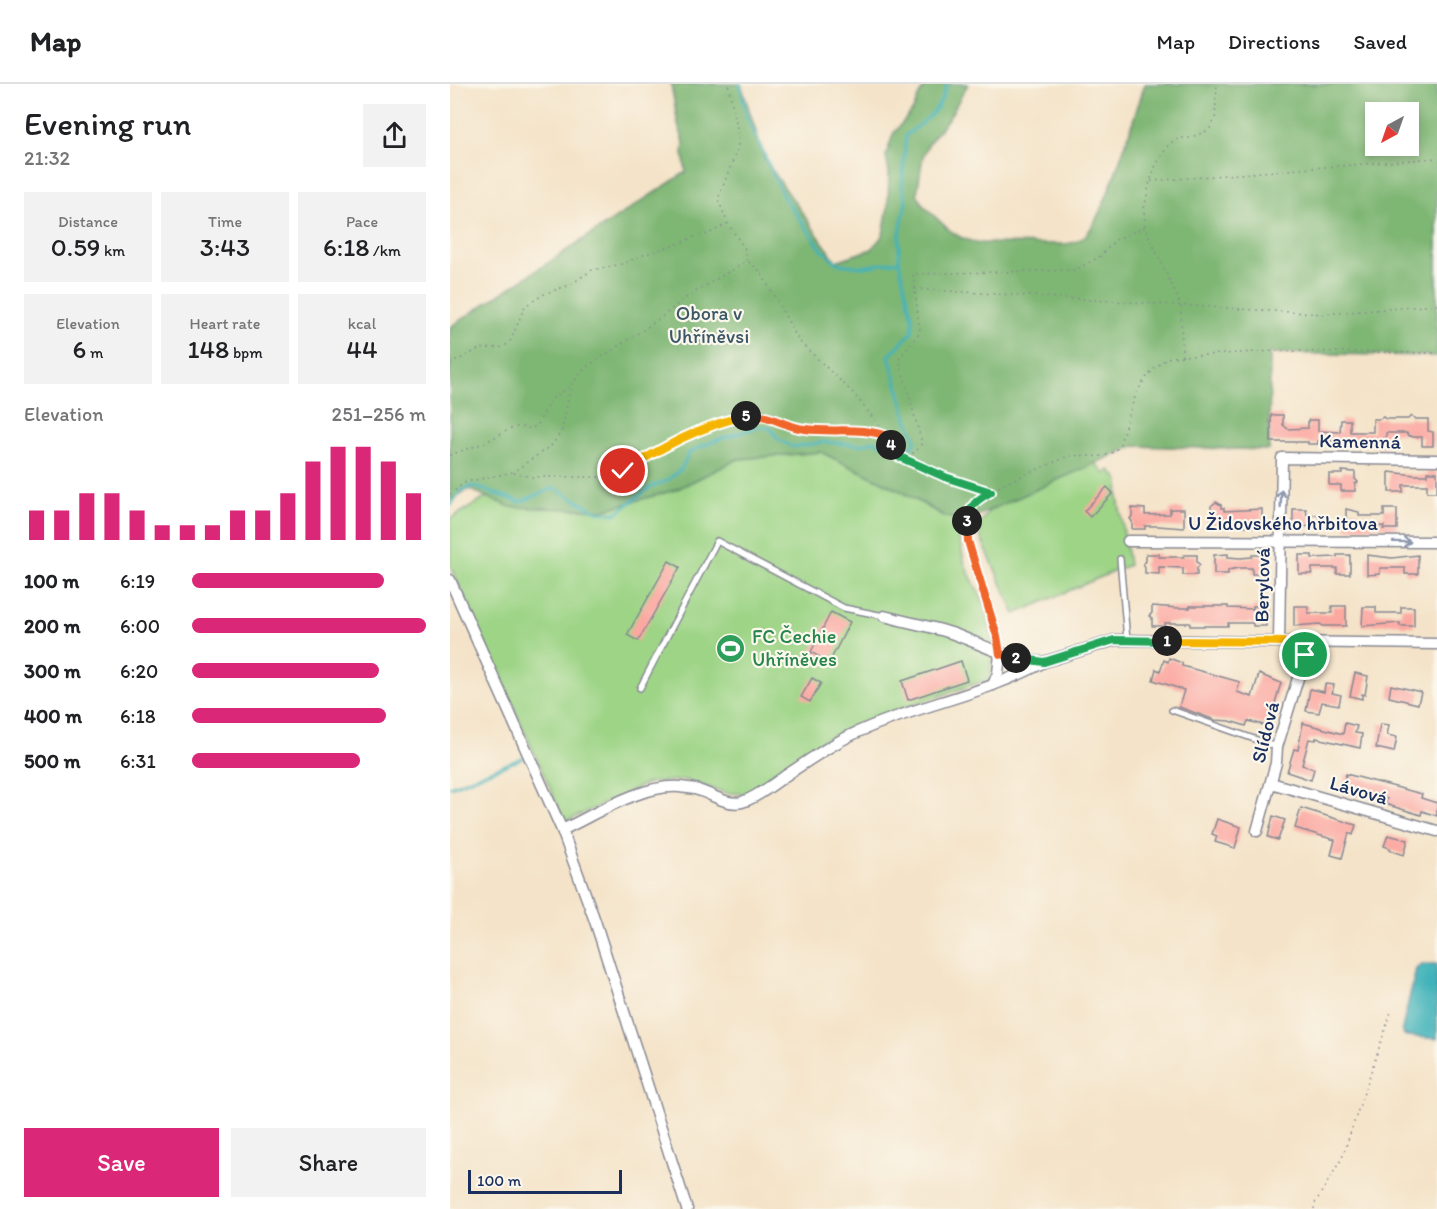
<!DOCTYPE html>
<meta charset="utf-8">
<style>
:root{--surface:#fff;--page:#f2f2f2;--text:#202124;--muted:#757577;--line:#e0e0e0;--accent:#db2777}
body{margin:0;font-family:Itim,sans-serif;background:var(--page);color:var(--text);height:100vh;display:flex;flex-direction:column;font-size:22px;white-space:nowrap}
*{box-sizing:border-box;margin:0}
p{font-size:20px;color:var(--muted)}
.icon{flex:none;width:33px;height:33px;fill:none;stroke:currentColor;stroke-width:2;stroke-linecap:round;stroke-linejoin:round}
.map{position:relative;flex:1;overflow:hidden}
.sheet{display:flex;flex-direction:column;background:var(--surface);width:450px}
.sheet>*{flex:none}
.needle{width:39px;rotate:220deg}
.buttons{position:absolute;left:915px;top:18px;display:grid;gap:12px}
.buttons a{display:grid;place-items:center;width:54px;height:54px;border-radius:0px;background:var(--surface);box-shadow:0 3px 9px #0003;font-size:30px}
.scale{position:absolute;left:18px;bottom:15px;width:154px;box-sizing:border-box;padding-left:6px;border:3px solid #1b2f5e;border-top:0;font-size:16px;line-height:21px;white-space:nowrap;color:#1b2f5e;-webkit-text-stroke:4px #fbf7ec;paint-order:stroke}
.pin{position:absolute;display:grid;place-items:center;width:51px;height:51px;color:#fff;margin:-26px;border:3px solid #fff;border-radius:50%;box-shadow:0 2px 6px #0007}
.km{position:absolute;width:30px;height:30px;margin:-15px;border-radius:50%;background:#222;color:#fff;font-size:16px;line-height:30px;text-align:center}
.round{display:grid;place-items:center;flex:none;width:63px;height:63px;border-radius:0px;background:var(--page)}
.overview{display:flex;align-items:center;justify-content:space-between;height:102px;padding:0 24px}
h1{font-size:33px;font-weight:600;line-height:45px}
.metrics{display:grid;grid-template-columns:repeat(3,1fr);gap:9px;height:102px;padding:6px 24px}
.metrics div{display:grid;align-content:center;border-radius:0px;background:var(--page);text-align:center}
.metrics b{font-size:26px;font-weight:600}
.metrics small{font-size:16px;font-weight:400}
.metrics p{font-size:16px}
.chart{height:168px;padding:12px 24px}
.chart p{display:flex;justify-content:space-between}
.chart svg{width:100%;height:108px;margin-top:6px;stroke:var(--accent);stroke-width:6}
.primary-button{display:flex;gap:12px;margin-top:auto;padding:12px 24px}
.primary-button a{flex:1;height:69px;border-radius:0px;background:var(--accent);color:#fff;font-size:24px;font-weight:600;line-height:69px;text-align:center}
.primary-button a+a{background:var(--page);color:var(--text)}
ul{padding:0 24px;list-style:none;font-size:20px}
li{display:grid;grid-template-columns:96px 72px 1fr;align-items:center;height:45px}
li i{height:15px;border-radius:8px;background:var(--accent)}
header{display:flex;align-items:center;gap:36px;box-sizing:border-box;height:84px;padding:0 30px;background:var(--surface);border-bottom:2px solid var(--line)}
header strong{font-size:28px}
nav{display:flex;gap:33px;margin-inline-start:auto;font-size:21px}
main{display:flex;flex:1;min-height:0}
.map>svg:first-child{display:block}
.green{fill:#9dd486;stroke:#5c8272;stroke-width:1.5}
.forest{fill:#7eb673;stroke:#4c7268;stroke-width:1.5;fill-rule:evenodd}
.water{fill:#41b2b9;stroke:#2e708c;stroke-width:1.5}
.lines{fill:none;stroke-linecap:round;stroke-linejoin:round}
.stream{stroke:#41b2b9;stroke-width:3}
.building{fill:#fba8a1}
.service-casing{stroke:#888993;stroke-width:8}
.minor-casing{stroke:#888993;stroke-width:13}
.path{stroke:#888993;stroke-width:1.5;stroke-dasharray:1.5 4.5;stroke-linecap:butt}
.service{stroke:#fff;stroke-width:5}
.minor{stroke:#fff;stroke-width:10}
.oneway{stroke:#8d97ae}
.split-1-casing{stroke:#fff;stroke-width:12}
.split-2-casing{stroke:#fff;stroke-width:12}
.split-3-casing{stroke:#fff;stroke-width:12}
.split-4-casing{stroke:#fff;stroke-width:12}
.split-5-casing{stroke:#fff;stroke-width:12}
.split-6-casing{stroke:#fff;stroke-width:12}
.split-1{stroke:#f5b400;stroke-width:8}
.split-2{stroke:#22a559;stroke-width:8}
.split-3{stroke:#f0652b;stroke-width:8}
.split-4{stroke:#22a559;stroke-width:8}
.split-5{stroke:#f0652b;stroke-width:8}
.split-6{stroke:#f5b400;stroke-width:8}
.labels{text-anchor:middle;stroke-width:4.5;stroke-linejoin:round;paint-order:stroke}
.park-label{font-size:20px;fill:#3c5868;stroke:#fbf7ec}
.street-label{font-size:20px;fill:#1b2f5e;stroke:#fbf7ec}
.leisure-label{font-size:20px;fill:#27864d;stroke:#fbf7ec;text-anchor:start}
</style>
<header>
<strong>Map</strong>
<nav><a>Map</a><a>Directions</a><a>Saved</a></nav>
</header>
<main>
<section class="sheet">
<div class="overview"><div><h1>Evening run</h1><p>21:32</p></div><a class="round"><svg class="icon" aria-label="share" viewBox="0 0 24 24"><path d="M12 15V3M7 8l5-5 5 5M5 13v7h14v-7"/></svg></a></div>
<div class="metrics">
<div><p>Distance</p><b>0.59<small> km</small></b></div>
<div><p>Time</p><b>3:43</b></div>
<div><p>Pace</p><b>6:18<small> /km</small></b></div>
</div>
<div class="metrics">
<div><p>Elevation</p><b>6<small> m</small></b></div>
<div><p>Heart rate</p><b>148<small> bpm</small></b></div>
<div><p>kcal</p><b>44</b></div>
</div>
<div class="chart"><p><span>Elevation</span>251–256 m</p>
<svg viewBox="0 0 160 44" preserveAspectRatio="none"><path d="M5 44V32M15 44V32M25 44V25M35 44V25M45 44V32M55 44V38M65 44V38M75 44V38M85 44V32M95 44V32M105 44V25M115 44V12M125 44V6M135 44V6M145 44V12M155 44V25"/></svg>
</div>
<ul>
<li><b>100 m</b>6:19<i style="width:82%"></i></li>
<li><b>200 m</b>6:00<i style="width:100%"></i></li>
<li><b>300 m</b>6:20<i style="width:80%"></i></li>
<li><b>400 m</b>6:18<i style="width:83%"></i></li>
<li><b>500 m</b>6:31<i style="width:72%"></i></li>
</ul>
<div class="primary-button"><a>Save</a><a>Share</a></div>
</section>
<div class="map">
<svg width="987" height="1125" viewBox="0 0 987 1125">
<rect width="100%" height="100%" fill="#fbf7ec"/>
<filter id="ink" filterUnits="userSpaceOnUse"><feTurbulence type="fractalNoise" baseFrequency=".0167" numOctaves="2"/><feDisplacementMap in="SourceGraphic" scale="12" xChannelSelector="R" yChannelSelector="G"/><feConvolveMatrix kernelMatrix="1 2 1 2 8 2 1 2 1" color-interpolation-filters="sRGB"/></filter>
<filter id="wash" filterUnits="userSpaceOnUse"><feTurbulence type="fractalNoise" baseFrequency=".008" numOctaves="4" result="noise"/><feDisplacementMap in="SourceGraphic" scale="24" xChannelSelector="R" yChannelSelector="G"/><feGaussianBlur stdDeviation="1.35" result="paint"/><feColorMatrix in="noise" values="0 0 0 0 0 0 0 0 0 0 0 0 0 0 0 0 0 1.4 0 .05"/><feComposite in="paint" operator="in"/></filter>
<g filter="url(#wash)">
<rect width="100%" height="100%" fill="#f4e3c8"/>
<g class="green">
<path d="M371 368 447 405 495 433 518 436 508 450 515 481 532 515 543 556 540 595 416 637 373 656 297 710 276 709 235 696 198 699 115 738 21 528H19V523L0 481V435L37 413 61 423 225 406 288 375Z"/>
<path d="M645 378 655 390 660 386 669 396 668 413 679 481 565 530 530 452V440L540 425Z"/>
</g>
<path class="forest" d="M221 0H291L315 76 386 177 422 165 433 151 438 123 439 88 436 72 443 50 463 26 469 11 477 0H518L500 32 479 59 473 72 467 110 473 121 498 145 510 153 526 159 612 160C620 160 627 158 634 153 655 133 684 32 695 0H987V272L820 269 819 366 684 362 518 436 496 433 447 405 371 368 288 375 225 406 153 426 60 423 19 405 0 416V243L236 88 233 69 234 58 228 40ZM958 28V62H926V28Z"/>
<path class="water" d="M972 880H987V955L958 952 954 951 952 945 966 885Z"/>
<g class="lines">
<g class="stream">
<path d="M290 0 297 33 333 112 373 167 389 180 413 183 449 177"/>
<path d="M0 421 11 407 23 402 70 418 104 404 146 427 165 430 201 403 218 396 231 385 239 369 248 364 267 356 308 343 320 344 329 356 343 363 375 358 411 361 423 357 442 364 462 363 466 356 457 335 439 272 462 248 463 238 449 177V154L456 117 452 102 456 51C478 35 490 27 497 0"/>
<path d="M0 703 73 674"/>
</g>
</g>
<g id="blocks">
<g class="building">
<path d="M821 331H833V341L838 345 858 344V336H868V347L890 348 891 336H900V348H923V335H930L933 333 936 335H958L961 332 964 335H978V347L983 348V362H972V353H963L957 351V349H936V362H925V358H900V361H890V357H868V360H858V358H821Z"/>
<path d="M892 387 905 388V395L908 398 905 400V407H891V401H879V390H892Z"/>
<path d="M939 388 965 391H977V388H987V408H977V401H953V408H939Z"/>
<path d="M657 403 663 409 640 433 634 427Z"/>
<path d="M766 418 771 421V424H774V427L812 425V444L787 441 761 444V422Z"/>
<path d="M682 424 695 425V431L720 430V425H734V444L708 442H695V445H682V437L680 435 682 432Z"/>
<path d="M843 425H856L857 431H869V441L843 444Z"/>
<path d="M896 425 909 428V432H934V425H947V445H933L934 442 896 445Z"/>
<path d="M696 470H709V473H734V471H747V478L750 481 747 484V491H733V484L709 483V490L695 489V483L693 480 696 477Z"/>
<path d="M778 470V473L790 474 802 473V471H816L815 490H802V484H789L778 486V490H764V471Z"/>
<path d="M849 471H862V474L887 473V471H900V490H887V484H862V490H849Z"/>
<path d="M917 471 942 474 968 471V490H955V484H930V490L917 491Z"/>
<path d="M219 477 230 483 188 557 177 551Z"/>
<path d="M702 522 728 524H740V522H778V524L803 525V522H816V529L819 532 816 535V542H803V539H778V542H740V539H715V542H702V534L699 532 702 529Z"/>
<path d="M844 522H858V529H882V522H896V542H873L870 540 844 542Z"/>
<path d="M913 523H926V529H951V523H964V542H950V539L912 542Z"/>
<path d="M381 528 400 538 379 579 361 568Z"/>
<path d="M719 574 732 579V582L790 598 787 608 802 613 809 590 831 599 818 642 798 637 796 642 780 637 765 636 729 623 734 606 703 596 706 585 710 587 714 576 718 578Z"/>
<path d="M511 577 517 596 458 616 452 597Z"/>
<path d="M905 589 918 592 915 611 912 610V615L900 612Z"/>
<path d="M362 594 371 599 360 618 351 613Z"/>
<path d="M875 600 884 601 882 609 891 611 889 621 872 618 869 629 856 627 860 605 874 608Z"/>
<path d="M941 601 971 608 968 620 939 613Z"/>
<path d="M853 639 893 650 895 639 907 642 905 649 912 650 910 664 866 654V656L859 655 852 681 864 685 861 696 837 688 844 665 848 666Z"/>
<path d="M930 640 939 641 937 651 947 653 944 668 926 664Z"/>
<path d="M896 690 972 710 971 714 987 719V732L972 727 971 731 935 720 937 715 910 707 909 713 891 708Z"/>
<path d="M851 724 906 741 903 751 899 749 892 774 881 771 885 756 845 744Z"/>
<path d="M823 732 835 736 828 756 818 753Z"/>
<path d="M767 735 791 743 785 764 765 758 767 752 762 750Z"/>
<path d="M938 751 958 756 954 771 940 766V764L934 762Z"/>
</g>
</g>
</g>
<g filter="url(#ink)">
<use href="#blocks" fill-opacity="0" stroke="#888993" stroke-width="1.5"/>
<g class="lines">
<defs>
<g id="service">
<path d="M670 475 677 556"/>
<path d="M190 604 267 457 394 524 434 532"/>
<path d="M722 626 827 663"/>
</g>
<g id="minor">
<path d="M678 457 987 458"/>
<path d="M0 496 112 746 145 837 237 1125"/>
<path d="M434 532C456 538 480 542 501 549 532 560 560 577 594 578L665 556 987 560"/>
<path d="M829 557 832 374 987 376"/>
<path d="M543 601 548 589 550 570"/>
<path d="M821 699 987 747"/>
<path d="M112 746C146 730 192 700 230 703 236 704 243 704 248 706 262 710 277 722 292 718 307 713 321 702 335 692 361 675 387 656 417 644 474 620 537 609 592 579"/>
<path d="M807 747 826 679 827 663 859 558"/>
</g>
</defs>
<use href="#service" class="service-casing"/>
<use href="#minor" class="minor-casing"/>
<g class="path">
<path d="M701 97 987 74"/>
<path d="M299 178 310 187 349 257 403 309 429 341 432 349"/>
<path d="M465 205 873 230 987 221"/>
<path d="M732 272 731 222 695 143 694 125 700 97 706 81 719 60 730 54H739L759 46 765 35 767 0"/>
<path d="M0 280 29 265 54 263 61 256 75 222 96 209 120 201 142 186 172 180 196 170 231 159 243 153 258 150 277 140"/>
<path d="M0 371 34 359 62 344 70 342 81 345 88 340 100 316 121 302"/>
<path d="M451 373 466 368 472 359 449 275 470 248 463 190 625 186 651 172 665 156 695 143"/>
<path d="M64 389 82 393H149L173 387 218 361 263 341 303 331 320 333 353 345H405L439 353 443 370 495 393 540 407"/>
<path d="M0 410 16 398 63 388 102 361 112 346 121 301 135 284 208 236 237 213 297 177 295 165 278 140 268 115 287 66 289 53 278 0"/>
<path d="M548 557 518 457C516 446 514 434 520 424 530 406 597 382 619 372 637 369 657 379 669 362 681 326 685 293 720 273L824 267 987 269"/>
<path d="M864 1125V1121L892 1074 941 928"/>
</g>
<use href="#service" class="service"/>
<use href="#minor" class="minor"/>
</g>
<defs><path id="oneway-shaft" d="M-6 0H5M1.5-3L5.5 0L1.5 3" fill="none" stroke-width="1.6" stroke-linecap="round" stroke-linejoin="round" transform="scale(1.5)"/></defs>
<g class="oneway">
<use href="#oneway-shaft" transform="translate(831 415) rotate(-88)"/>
<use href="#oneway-shaft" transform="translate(952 458) rotate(1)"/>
</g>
</g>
<g class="lines" filter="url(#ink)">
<defs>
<path id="split-1" d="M717 557 858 558 855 571"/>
<path id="split-2" d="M566 574 594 578 664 556 717 557"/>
<path id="split-3" d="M517 437 518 457 547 552 550 570 566 574"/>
<path id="split-4" d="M441 361 443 370 495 393 541 408C528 415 519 421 517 437"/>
<path id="split-5" d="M296 332C318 328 334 343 355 345 384 349 411 342 439 353L441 361"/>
<path id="split-6" d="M173 387C212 364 251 341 296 332"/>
</defs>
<use href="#split-1" class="split-1-casing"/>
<use href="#split-2" class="split-2-casing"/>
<use href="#split-3" class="split-3-casing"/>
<use href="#split-4" class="split-4-casing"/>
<use href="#split-5" class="split-5-casing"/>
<use href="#split-6" class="split-6-casing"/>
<use href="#split-1" class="split-1"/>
<use href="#split-2" class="split-2"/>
<use href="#split-3" class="split-3"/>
<use href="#split-4" class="split-4"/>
<use href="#split-5" class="split-5"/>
<use href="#split-6" class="split-6"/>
</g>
<defs>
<symbol id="stadium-disc" viewBox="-11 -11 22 22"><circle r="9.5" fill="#2e9e5b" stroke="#fbf7ec"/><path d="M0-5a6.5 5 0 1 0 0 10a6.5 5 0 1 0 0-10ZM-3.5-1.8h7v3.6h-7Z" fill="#fff"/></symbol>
</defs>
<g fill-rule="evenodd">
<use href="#stadium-disc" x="264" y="548" width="33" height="33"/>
</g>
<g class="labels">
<g class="park-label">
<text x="259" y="236">Obora v<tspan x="259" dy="23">Uhříněvsi</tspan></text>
</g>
<g class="street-label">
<text transform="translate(910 357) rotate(1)" y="7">Kamenná</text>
<text x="833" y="446">U Židovského hřbitova</text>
<text transform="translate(812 501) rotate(-89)" y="7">Berylová</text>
<text transform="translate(815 648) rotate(-76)" y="7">Slídová</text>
<text transform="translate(909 706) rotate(16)" y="7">Lávová</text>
</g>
<g class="leisure-label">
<text x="302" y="559">FC Čechie<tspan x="302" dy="23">Uhříněves</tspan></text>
</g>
</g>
</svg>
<div class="buttons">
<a><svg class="needle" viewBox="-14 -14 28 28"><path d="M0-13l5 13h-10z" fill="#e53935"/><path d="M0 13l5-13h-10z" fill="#757577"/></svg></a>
</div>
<div class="scale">100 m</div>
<div class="pin" style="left:855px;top:571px;background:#1e9e55"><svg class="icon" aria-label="arrive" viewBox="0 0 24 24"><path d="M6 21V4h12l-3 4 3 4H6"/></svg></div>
<div class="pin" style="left:173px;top:387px;background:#d93025"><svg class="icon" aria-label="check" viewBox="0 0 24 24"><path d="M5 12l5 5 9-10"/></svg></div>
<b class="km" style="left:717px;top:557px">1</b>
<b class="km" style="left:566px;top:574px">2</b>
<b class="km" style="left:517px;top:437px">3</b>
<b class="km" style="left:441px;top:361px">4</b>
<b class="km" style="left:296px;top:332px">5</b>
</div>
</main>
